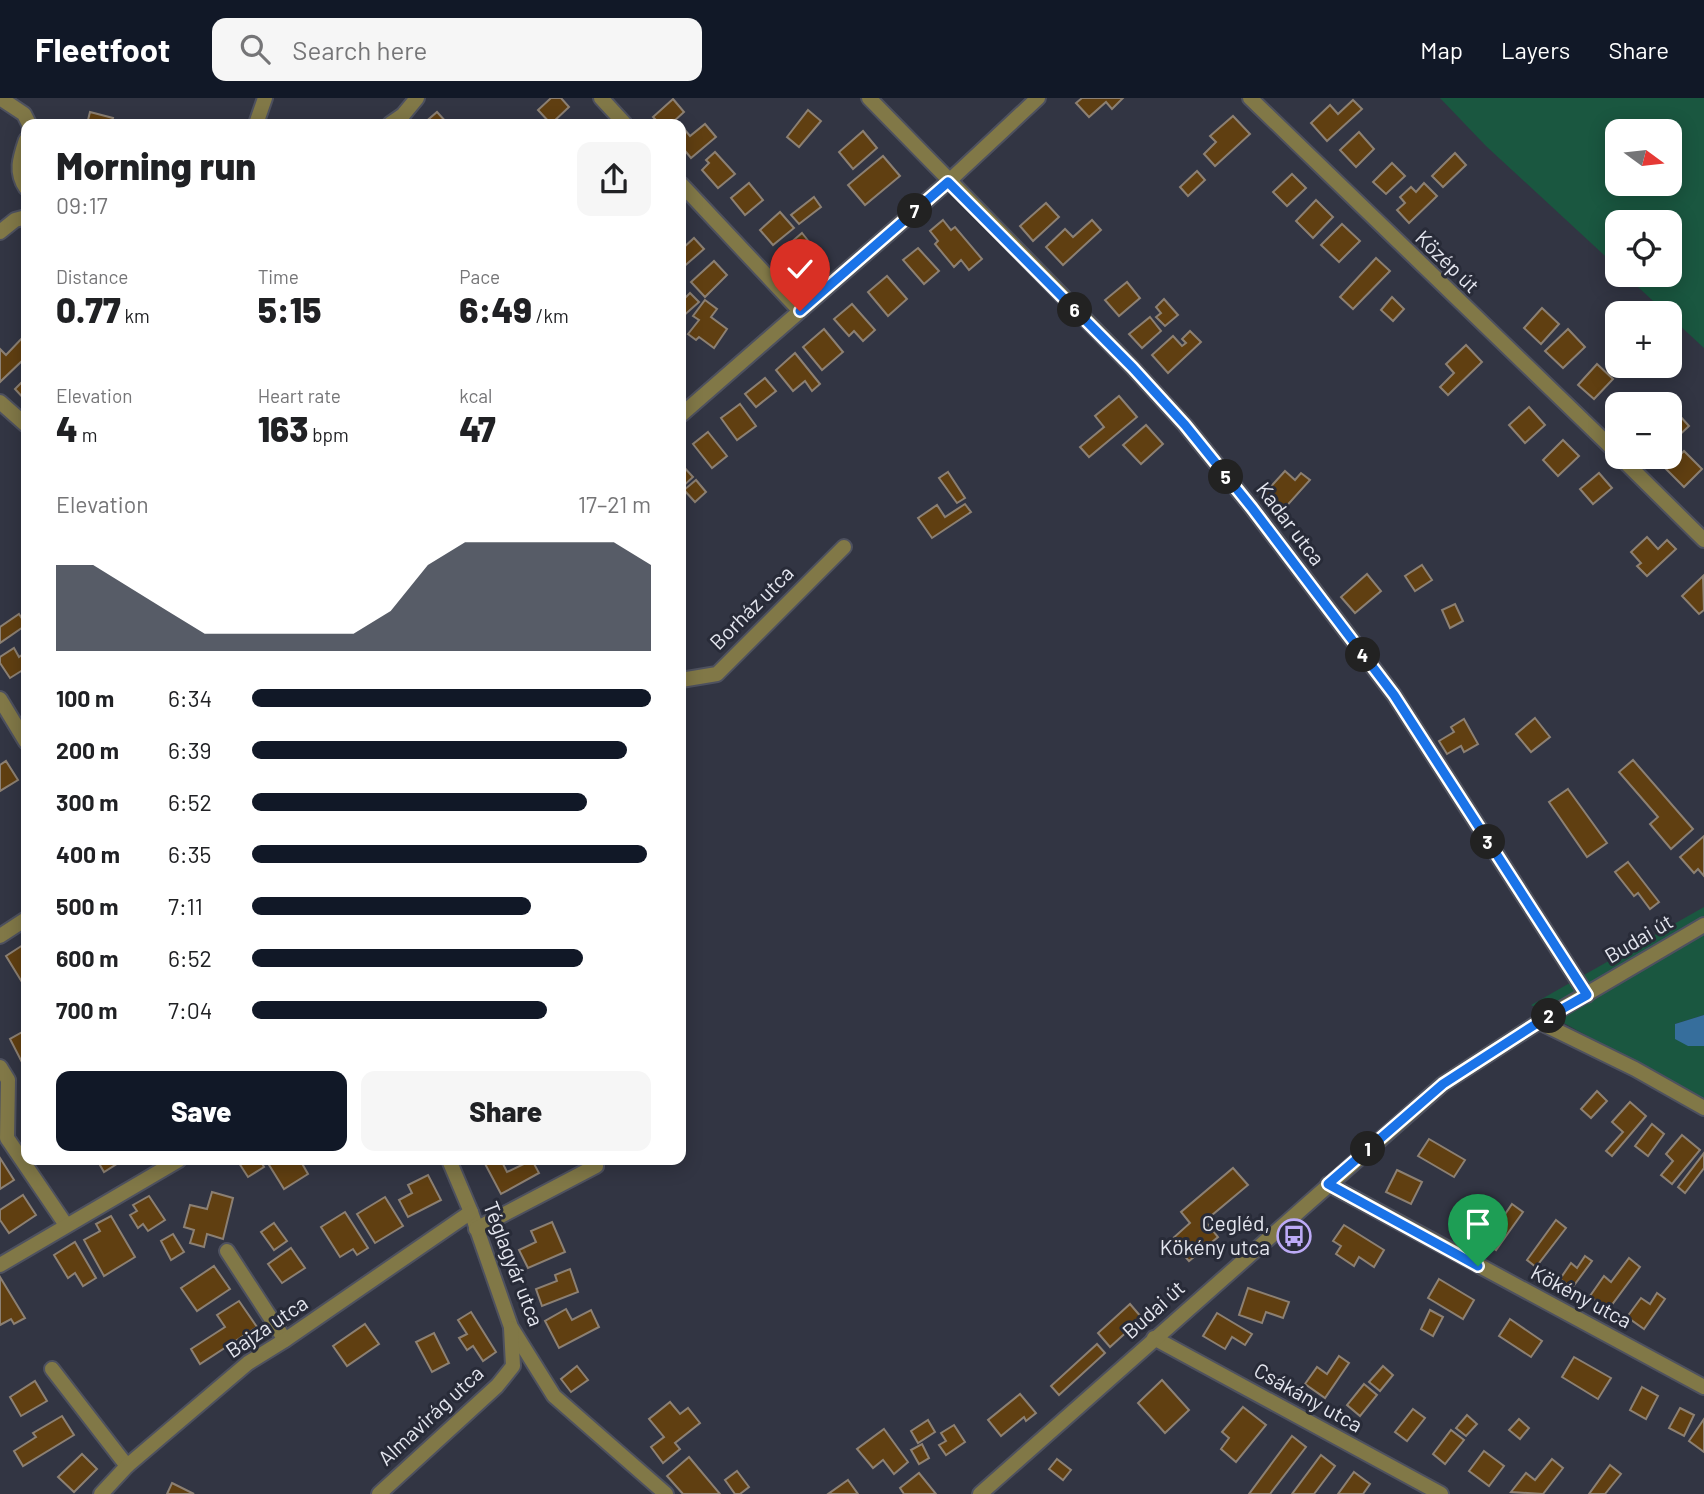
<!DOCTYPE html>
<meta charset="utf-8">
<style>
:root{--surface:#fff;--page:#f6f6f6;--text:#202124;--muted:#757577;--accent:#111827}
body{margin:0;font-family:Barlow,sans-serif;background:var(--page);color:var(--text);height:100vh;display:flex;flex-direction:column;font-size:26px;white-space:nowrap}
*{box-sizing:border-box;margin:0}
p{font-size:23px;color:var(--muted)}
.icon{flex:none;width:38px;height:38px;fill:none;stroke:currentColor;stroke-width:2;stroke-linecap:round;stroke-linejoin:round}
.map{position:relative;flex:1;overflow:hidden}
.sheet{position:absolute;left:21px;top:21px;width:665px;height:1046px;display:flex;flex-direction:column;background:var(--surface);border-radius:14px;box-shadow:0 4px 18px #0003}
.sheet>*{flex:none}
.needle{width:46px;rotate:105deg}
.tools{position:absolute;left:1605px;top:21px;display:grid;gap:14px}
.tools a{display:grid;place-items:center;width:77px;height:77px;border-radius:14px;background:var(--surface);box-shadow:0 4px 18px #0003;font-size:35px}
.pin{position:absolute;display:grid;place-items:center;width:60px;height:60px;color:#fff;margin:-72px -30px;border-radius:50% 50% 50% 0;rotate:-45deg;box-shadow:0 0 7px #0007}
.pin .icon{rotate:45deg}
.km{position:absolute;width:35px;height:35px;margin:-18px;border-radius:50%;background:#222;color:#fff;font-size:19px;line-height:35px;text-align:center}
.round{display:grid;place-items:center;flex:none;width:74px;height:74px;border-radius:14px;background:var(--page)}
.head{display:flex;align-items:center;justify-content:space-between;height:119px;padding:0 35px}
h1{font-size:38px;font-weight:800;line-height:52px}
.stats{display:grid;grid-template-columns:repeat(3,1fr);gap:10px;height:119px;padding:7px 35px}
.stats div{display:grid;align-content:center}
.stats b{font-size:35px;font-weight:800}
.stats small{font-size:19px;font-weight:400}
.stats p{font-size:19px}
.chart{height:196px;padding:14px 35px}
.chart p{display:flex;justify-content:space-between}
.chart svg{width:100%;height:126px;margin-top:7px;fill:var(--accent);opacity:.7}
.button{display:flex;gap:14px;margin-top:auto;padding:14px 35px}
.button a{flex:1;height:80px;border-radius:14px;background:var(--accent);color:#fff;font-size:28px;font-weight:800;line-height:80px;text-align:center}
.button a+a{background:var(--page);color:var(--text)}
ul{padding:0 35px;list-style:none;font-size:23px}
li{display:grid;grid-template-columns:112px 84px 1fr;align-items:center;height:52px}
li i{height:18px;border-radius:9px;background:var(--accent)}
header{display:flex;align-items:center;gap:42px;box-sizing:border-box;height:98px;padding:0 35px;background:var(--accent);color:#fff}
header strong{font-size:33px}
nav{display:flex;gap:38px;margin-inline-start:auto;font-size:24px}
.search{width:490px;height:63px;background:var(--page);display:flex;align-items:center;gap:18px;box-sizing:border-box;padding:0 24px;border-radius:14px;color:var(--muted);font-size:26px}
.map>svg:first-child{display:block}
.green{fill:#1a5740;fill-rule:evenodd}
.water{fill:#366e9c}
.building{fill:#603f11;stroke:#8c8073;stroke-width:2}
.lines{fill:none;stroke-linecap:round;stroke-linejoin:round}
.minor-casing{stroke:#4e515f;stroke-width:18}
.tertiary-casing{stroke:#4e515f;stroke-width:18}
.minor{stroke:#817847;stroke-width:14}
.tertiary{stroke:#817847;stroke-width:14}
.route-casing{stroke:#fff;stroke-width:14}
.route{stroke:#1a73e8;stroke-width:9}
.labels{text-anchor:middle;stroke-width:6;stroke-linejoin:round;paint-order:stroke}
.street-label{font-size:21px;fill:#e4e6ef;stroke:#282b38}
.poi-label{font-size:21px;fill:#e4e6ef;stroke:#282b38;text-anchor:end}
</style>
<header>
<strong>Fleetfoot</strong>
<div class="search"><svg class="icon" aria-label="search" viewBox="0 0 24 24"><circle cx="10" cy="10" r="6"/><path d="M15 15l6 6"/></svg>Search here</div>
<nav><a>Map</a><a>Layers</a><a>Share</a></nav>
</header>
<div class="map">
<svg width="1704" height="1396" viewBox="0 0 1704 1396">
<rect width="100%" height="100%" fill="#323543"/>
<g class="green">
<path d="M1440 0H1704V250L1625 177H1670V124H1617V169L1486 48ZM1617 33H1670V86H1617Z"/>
<path d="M1704 809V917L1675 926 1688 948H1704V1002L1531 907Z"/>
</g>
<path class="water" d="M1704 917V948H1688L1675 941V926Z"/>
<g class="building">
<path d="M551 0H561L569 9 551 26 538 12Z"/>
<path d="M1082 0H1123L1112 11 1106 4 1089 19 1076 5Z"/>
<path d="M673 1 684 14 671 26H660L653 19Z"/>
<path d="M1353 2 1362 11 1327 43 1311 25 1330 7 1338 16Z"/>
<path d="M808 12 821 23 799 49 787 39Z"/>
<path d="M90 14 113 20 111 26H87Z"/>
<path d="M437 14 448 26H423Z"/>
<path d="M1233 18 1250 36 1215 68 1204 56 1216 44 1210 38Z"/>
<path d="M705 26 716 39 691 60 681 48V36L685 32 690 38Z"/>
<path d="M863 33 877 50 853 71 839 54Z"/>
<path d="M1359 34 1374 51 1356 69 1340 52Z"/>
<path d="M715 54 735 76 718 90 702 72 709 65 706 62Z"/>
<path d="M1455 55 1466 67 1443 89 1432 78Z"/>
<path d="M883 58 900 78 865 107 848 87Z"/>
<path d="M1392 65 1405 78 1386 96 1373 84Z"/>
<path d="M1197 73 1205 82 1188 98 1180 89Z"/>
<path d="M1292 76 1306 90 1287 108 1273 94Z"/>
<path d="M749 85 763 102 745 117 731 100Z"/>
<path d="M1424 85 1437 98 1409 125 1397 112 1405 105 1400 99 1411 89 1416 94Z"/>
<path d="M814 99 821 109 799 126 791 117Z"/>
<path d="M1316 102 1333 119 1313 140 1296 123Z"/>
<path d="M1046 105 1059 119 1033 143 1020 128Z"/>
<path d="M780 114 794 130 773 147 760 132Z"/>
<path d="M943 122 951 132 955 129 982 161 969 172 961 162 954 169 935 146 938 143 930 133Z"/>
<path d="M1092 122 1101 132 1063 167 1046 149 1065 131 1073 139Z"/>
<path d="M1342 126 1360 143 1339 164 1321 147Z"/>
<path d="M802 135 814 150 793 168 781 153Z"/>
<path d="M694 140 704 151 681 171V148L683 150Z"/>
<path d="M918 150 939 173 924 186 903 162Z"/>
<path d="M1376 160 1390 173 1353 211 1340 199Z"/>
<path d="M714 163 727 177 705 199 691 184Z"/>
<path d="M887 178 907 201 888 218 868 194Z"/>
<path d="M1127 184 1140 200 1119 218 1105 202Z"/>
<path d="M690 195 699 204 681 220V204Z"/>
<path d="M1392 199 1404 211 1393 223 1381 212Z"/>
<path d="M1164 201 1178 217 1165 228 1156 219 1161 215 1156 209Z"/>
<path d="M705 202 717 211 711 219 727 231 714 250 699 239 696 242 688 236 699 222 693 218Z"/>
<path d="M852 206 875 232 863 243 854 233 849 238 834 221Z"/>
<path d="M1542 210 1559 226 1541 246 1524 230Z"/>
<path d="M1150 219 1161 233 1142 250 1129 236Z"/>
<path d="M824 231 843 254 822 272 803 249Z"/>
<path d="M1568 231 1585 249 1563 270 1545 253Z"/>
<path d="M1190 233 1201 244 1168 275 1152 257 1173 238 1182 248 1186 245 1182 241Z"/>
<path d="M24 238 26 259 0 284V251L6 257Z"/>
<path d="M1466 247 1482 264 1448 297 1440 289 1454 275 1446 266Z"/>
<path d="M795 255 820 286 812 293 805 283 793 293 776 272Z"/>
<path d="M1597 266 1613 281 1594 301 1578 287Z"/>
<path d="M26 280V303L15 291Z"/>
<path d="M765 280 776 293 756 309 745 296Z"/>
<path d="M1625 296 1636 306H1617V319L1609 312Z"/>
<path d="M1119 298 1137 319 1089 359 1080 349 1104 329 1095 318Z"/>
<path d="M740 306 756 328 737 342 721 320Z"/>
<path d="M1529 309 1545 327 1525 345 1509 327Z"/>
<path d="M1679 317 1689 328 1670 346V325Z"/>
<path d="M1146 327 1163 346 1141 366 1123 347Z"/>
<path d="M708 334 727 358 712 370 693 346Z"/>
<path d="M1563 342 1579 358 1558 378 1543 362Z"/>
<path d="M1684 353 1702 371 1684 389 1666 371Z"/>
<path d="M681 366 693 379 681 390Z"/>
<path d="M1285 373 1295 382 1301 375 1310 382 1283 412 1264 396Z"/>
<path d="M948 374 965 400 957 405 939 380Z"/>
<path d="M1599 375 1612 390 1593 406 1580 391Z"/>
<path d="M696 382 706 394 695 404 684 392Z"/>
<path d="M965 406 971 414 932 440 918 420 937 407 945 419Z"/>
<path d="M1647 439 1658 451 1667 442 1676 451 1647 478 1637 468 1641 465 1631 454Z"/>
<path d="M1422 467 1432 482 1415 493 1405 478Z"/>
<path d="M1367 476 1381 493 1355 515 1341 499Z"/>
<path d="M1703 478 1704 512 1699 516 1682 498Z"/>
<path d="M1455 506 1463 523 1450 530 1442 512Z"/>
<path d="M19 516 26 527 0 545V529Z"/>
<path d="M14 550 19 559 26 554V570L10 580 0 565V559Z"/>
<path d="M1535 620 1550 639 1531 654 1516 636Z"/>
<path d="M1464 621 1478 646 1464 654 1461 648 1447 656 1439 643 1454 634 1451 629Z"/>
<path d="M1633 662 1693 731 1671 751 1650 726 1658 719 1619 674Z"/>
<path d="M6 663 18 682 0 693V667Z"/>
<path d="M1568 691 1607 745 1587 759 1549 704Z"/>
<path d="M1704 738V778L1698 771 1694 775 1680 759Z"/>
<path d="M1628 764 1659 804 1650 811 1638 795 1634 798 1615 774Z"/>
<path d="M26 845V888L25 889 6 858Z"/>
<path d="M26 932V972L10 941Z"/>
<path d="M1597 993 1607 1003 1591 1020 1581 1011Z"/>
<path d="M1630 1004 1646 1018 1612 1058 1606 1053 1623 1034 1612 1024Z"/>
<path d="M1652 1026 1664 1036 1648 1058 1635 1048Z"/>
<path d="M1682 1037 1700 1052 1672 1086 1661 1077 1673 1063 1666 1056Z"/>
<path d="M1429 1041 1465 1062 1454 1079 1418 1058Z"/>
<path d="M1704 1055V1070L1685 1095 1678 1089Z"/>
<path d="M0 1060 14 1082 0 1091Z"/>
<path d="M97 1062H123L104 1074Z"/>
<path d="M237 1062H260L264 1069 248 1079Z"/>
<path d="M266 1062H300L308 1076 284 1091Z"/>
<path d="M483 1062H501L507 1074 532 1062 539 1075 501 1096Z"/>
<path d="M1233 1070 1248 1087 1205 1123 1218 1139 1189 1163 1171 1142 1190 1125 1181 1114Z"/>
<path d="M1397 1072 1422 1084 1411 1106 1386 1094Z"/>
<path d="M428 1077 441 1102 408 1119 399 1102 412 1095 408 1087Z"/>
<path d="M212 1094 233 1100 223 1141 207 1136 204 1149 190 1145 194 1132 184 1129 190 1107 207 1111Z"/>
<path d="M23 1097 36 1117 9 1135 0 1122V1112Z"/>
<path d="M149 1098 165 1122 148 1133 143 1126 138 1130 130 1117 137 1113 133 1107Z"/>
<path d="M385 1099 403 1128 375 1145 357 1116Z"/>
<path d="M1512 1106 1523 1114 1496 1152 1477 1139 1493 1116 1501 1122Z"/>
<path d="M345 1114 368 1150 357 1157 353 1151 340 1159 321 1129Z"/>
<path d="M111 1118 135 1159 104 1178 84 1142 100 1133 96 1126Z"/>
<path d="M1556 1122 1566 1130 1536 1169 1527 1162Z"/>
<path d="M552 1124 565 1154 528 1170 519 1152 536 1144 531 1133Z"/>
<path d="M274 1125 287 1143 274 1152 261 1134Z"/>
<path d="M1344 1127 1384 1152 1374 1169 1359 1159 1354 1168 1336 1156 1341 1148 1333 1143Z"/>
<path d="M173 1136 184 1154 171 1162 161 1143Z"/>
<path d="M75 1144 96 1180 83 1188 75 1175 68 1180 54 1157Z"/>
<path d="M291 1150 305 1170 282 1185 268 1166Z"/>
<path d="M1585 1158 1592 1163 1572 1190 1560 1181 1571 1165 1577 1170Z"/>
<path d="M1629 1160 1640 1169 1608 1212 1590 1198 1604 1178 1611 1184Z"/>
<path d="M214 1168 230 1191 197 1213 181 1190Z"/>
<path d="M570 1171 578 1194 542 1208 536 1191 557 1183 555 1177Z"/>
<path d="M0 1179 25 1220 14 1226 11 1221 0 1227Z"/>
<path d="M1439 1181 1474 1202 1463 1221 1428 1200Z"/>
<path d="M1248 1190 1289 1204 1283 1220 1266 1214 1262 1225 1239 1217Z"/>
<path d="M1657 1195 1665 1201 1644 1231 1627 1219 1641 1200 1650 1206Z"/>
<path d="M239 1203 257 1229 200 1266 191 1251 225 1229 217 1217Z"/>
<path d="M1130 1206 1142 1220 1110 1249 1098 1235Z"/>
<path d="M566 1211 572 1222 591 1212 599 1229 559 1250 545 1223Z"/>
<path d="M1430 1212 1443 1219 1433 1238 1421 1231Z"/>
<path d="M471 1214 496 1254 483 1263 473 1248 467 1252 459 1240 467 1236 458 1222Z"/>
<path d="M1217 1215 1252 1236 1245 1247 1232 1239 1225 1251 1203 1238Z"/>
<path d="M1510 1221 1542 1243 1531 1259 1499 1238Z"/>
<path d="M365 1226 379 1246 347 1268 333 1248Z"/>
<path d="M434 1235 449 1265 432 1274 416 1244Z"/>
<path d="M1097 1246 1105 1255 1059 1297 1051 1288Z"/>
<path d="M1339 1258 1349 1265 1325 1300 1305 1286 1317 1269 1327 1276Z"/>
<path d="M1574 1259 1611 1280 1598 1301 1562 1279Z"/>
<path d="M577 1268 588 1282 571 1294 561 1281Z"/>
<path d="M1383 1268 1393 1277 1380 1293 1369 1284Z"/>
<path d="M1162 1282 1189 1312 1165 1335 1138 1305Z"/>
<path d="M35 1283 47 1303 21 1318 10 1299Z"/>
<path d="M1364 1286 1377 1297 1360 1318 1347 1307Z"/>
<path d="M1642 1289 1658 1298 1646 1321 1630 1312Z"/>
<path d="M1020 1296 1036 1315 1026 1323 1024 1319 1001 1338 988 1322Z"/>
<path d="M670 1304 680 1316 688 1310 700 1325 675 1345 680 1351 663 1365 651 1349 664 1339 649 1321Z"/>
<path d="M1243 1309 1266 1327 1236 1364 1221 1351 1229 1340 1222 1334Z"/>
<path d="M1680 1310 1694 1317 1684 1338 1669 1330Z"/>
<path d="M1413 1311 1425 1320 1407 1343 1395 1334Z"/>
<path d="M1467 1317 1477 1326 1466 1338 1456 1330Z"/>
<path d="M62 1318 74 1337 23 1368 14 1353 36 1339 33 1335Z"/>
<path d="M1519 1321 1529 1330 1520 1341 1509 1332Z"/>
<path d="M1704 1321V1354L1689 1343Z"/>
<path d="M928 1322 935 1334 918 1345 911 1333Z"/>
<path d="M954 1327 965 1344 946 1357 939 1347 946 1343 941 1335Z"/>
<path d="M884 1331 908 1364 894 1376 883 1362 873 1370 857 1351Z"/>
<path d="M1451 1332 1464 1342 1445 1366 1433 1356Z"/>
<path d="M1292 1338 1306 1349 1270 1396H1249Z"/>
<path d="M922 1346 929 1360 919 1366 911 1352Z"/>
<path d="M1484 1353 1504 1368 1489 1388 1469 1373Z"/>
<path d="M82 1356 97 1371 74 1394 58 1379Z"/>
<path d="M1321 1357 1335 1368 1314 1396H1292Z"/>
<path d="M689 1359 720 1396H683L667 1378Z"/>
<path d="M1057 1361 1071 1372 1063 1382 1049 1371Z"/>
<path d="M1552 1361 1563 1370 1543 1396 1511 1394 1526 1375 1535 1382Z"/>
<path d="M1610 1367 1621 1376 1605 1396H1589Z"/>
<path d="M737 1373 749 1389 740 1396H735L725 1382Z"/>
<path d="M1354 1374 1370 1386 1363 1396H1338Z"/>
<path d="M919 1375 936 1396H904L900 1390Z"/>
<path d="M848 1382 858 1396H828Z"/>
<path d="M172 1385 194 1396H167Z"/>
</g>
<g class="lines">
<defs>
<g id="minor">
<path d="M0 0 24 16 29 26"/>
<path d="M601 0 625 26"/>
<path d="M869 0 1133 270 1185 327 1252 410 1394 597 1587 897"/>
<path d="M1250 0 1617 355"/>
<path d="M256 26 265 0"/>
<path d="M390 26 403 17 417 0"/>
<path d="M26 42C20 60 15 74 26 90"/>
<path d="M681 86 800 213"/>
<path d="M0 134 15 122 26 119"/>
<path d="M0 304 26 327"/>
<path d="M681 317 948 84 1038 0"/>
<path d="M1620 359 1704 442"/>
<path d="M681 582 717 576 844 449"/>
<path d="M0 601 26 644"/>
<path d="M0 838 26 821"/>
<path d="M1539 924 1635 971 1704 1010"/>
<path d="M0 969 8 982 7 1040 66 1127"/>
<path d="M449 1062 471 1114 511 1229 554 1298 666 1396"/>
<path d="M1328 1086 1704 1289"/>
<path d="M476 1131 596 1068 595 1062"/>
<path d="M227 1153 285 1242"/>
<path d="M0 1167 179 1062"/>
<path d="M1154 1240 1441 1396"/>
<path d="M52 1271 127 1368"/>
<path d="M101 1396 127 1368 248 1265 285 1242 471 1114"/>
<path d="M379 1396 497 1288 513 1268 511 1230"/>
</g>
<path id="tertiary" d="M980 1396 1443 986 1539 924 1704 827"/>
</defs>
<use href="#minor" class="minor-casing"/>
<use href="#tertiary" class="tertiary-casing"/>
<use href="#minor" class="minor"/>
<use href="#tertiary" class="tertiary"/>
</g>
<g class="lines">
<defs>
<path id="route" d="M800 213 948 84 1133 270 1185 327 1252 410 1394 597 1587 897 1539 924 1443 986 1328 1086 1478 1168"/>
</defs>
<use href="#route" class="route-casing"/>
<use href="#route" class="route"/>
</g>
<defs>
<symbol id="bus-ring" viewBox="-11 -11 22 22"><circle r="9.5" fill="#282b38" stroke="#bcaaf6" stroke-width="1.5"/><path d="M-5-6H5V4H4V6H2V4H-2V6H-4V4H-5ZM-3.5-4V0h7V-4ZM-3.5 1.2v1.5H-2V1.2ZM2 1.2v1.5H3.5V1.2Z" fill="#bcaaf6"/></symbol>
</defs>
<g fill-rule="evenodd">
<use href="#bus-ring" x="1275" y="1119" width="38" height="38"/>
</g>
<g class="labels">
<g class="street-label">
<text transform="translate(1447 164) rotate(44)" y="7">Közép út</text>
<text transform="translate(1290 426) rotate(53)" y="7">Kadar utca</text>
<text transform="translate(752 510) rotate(-45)" y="7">Borház utca</text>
<text transform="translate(1639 841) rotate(-31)" y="7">Budai út</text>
<text transform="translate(513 1166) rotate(69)" y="7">Téglagyár utca</text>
<text transform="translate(1581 1199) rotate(28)" y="7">Kökény utca</text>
<text transform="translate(1154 1212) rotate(-42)" y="7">Budai út</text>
<text transform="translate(267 1229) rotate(-34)" y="7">Bajza utca</text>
<text transform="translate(1308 1300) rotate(29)" y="7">Csákány utca</text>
<text transform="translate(431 1318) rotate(-43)" y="7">Almavirág utca</text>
</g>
<g class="poi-label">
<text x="1270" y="1133">Cegléd,<tspan x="1270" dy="24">Kökény utca</tspan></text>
</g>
</g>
</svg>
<div class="tools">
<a><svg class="needle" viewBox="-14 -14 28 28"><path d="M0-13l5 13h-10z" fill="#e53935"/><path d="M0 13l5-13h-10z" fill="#757577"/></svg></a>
<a><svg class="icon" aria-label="locate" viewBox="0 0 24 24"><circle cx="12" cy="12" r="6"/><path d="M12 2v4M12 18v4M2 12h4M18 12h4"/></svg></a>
<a>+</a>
<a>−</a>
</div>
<div class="pin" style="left:1478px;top:1168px;background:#1e9e55"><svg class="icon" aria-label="arrive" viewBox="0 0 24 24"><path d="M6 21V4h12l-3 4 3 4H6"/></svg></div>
<div class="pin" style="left:800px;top:213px;background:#d93025"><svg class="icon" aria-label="check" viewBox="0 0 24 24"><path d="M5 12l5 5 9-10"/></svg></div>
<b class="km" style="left:1368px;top:1051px">1</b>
<b class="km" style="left:1549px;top:918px">2</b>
<b class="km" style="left:1488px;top:744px">3</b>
<b class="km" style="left:1363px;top:557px">4</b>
<b class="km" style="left:1226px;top:379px">5</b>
<b class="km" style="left:1075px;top:212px">6</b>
<b class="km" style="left:915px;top:113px">7</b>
<section class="sheet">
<div class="head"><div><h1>Morning run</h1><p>09:17</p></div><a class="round"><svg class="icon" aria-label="share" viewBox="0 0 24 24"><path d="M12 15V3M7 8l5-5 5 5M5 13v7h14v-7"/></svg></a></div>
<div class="stats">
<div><p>Distance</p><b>0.77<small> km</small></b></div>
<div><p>Time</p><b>5:15</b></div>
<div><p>Pace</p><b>6:49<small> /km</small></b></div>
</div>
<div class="stats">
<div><p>Elevation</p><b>4<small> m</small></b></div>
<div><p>Heart rate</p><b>163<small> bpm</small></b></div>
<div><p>kcal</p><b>47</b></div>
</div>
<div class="chart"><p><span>Elevation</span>17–21 m</p>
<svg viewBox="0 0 160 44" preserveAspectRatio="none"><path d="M0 44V14L10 14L20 22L30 30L40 38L50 38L60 38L70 38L80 38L90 30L100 14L110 6L120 6L130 6L140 6L150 6L160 14V44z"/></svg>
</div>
<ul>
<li><b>100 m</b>6:34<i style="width:100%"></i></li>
<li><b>200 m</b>6:39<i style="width:94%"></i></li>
<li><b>300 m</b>6:52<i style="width:84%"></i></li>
<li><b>400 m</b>6:35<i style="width:99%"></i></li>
<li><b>500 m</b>7:11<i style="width:70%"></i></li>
<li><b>600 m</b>6:52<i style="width:83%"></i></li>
<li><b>700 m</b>7:04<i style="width:74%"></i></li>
</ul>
<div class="button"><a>Save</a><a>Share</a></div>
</section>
</div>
